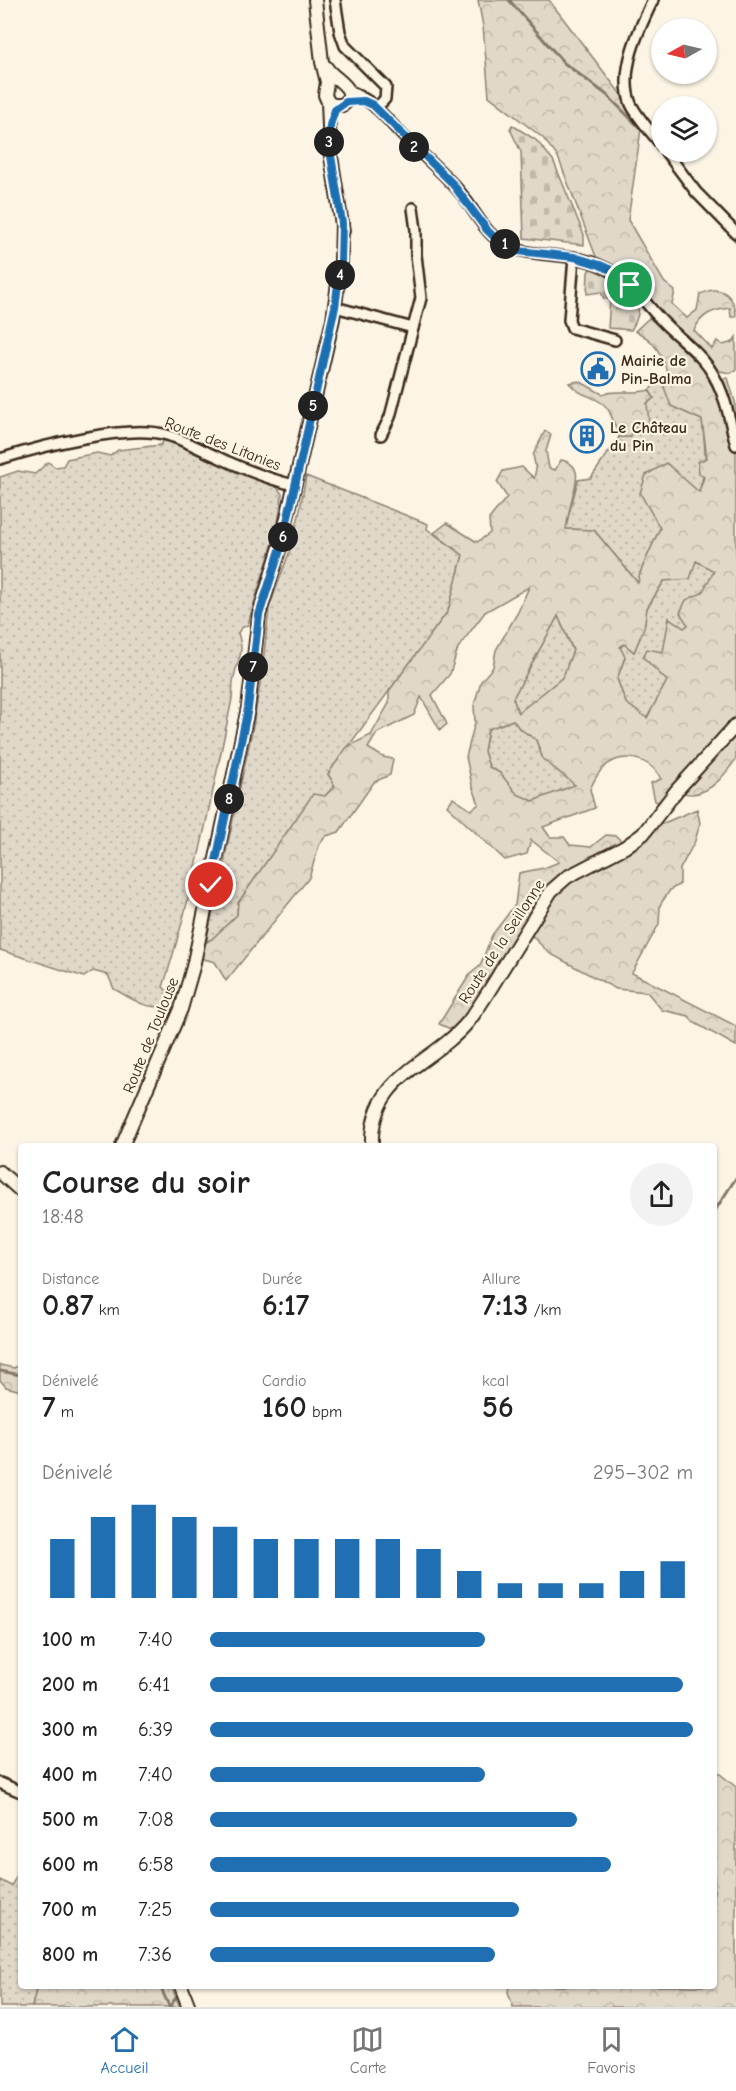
<!DOCTYPE html>
<html lang="fr">
<meta charset="utf-8">
<style>
:root{--surface:#fff;--page:#f2f2f2;--text:#222;--muted:#767676;--line:#e0e0e0;--accent:#1f6fb2}
body{margin:0;font-family:"Comic Neue",sans-serif;background:var(--page);color:var(--text);height:100vh;display:flex;flex-direction:column;font-size:22px;white-space:nowrap}
*{box-sizing:border-box;margin:0}
p{font-size:20px;color:var(--muted)}
.icon{flex:none;width:33px;height:33px;fill:none;stroke:currentColor;stroke-width:2;stroke-linecap:round;stroke-linejoin:round}
.map{position:relative;flex:1;overflow:hidden}
.drawer{position:absolute;left:18px;top:1143px;width:699px;height:846px;display:flex;flex-direction:column;background:var(--surface);border-radius:6px;box-shadow:0 2px 4px #0004}
.drawer>*{flex:none}
.needle{width:39px;rotate:262deg}
.buttons{position:absolute;left:651px;top:18px;display:grid;gap:12px}
.buttons a{display:grid;place-items:center;width:66px;height:66px;border-radius:50%;background:var(--surface);box-shadow:0 2px 4px #0004;font-size:30px}
.pin{position:absolute;display:grid;place-items:center;width:51px;height:51px;color:#fff;margin:-26px;border:3px solid #fff;border-radius:50%;box-shadow:0 2px 6px #0007}
.km{position:absolute;width:30px;height:30px;margin:-15px;border-radius:50%;background:#222;color:#fff;font-size:16px;line-height:30px;text-align:center}
.round{display:grid;place-items:center;flex:none;width:63px;height:63px;border-radius:32px;background:var(--page)}
.head{display:flex;align-items:center;justify-content:space-between;height:102px;padding:0 24px}
h1{font-size:33px;font-weight:800;line-height:45px}
.metrics{display:grid;grid-template-columns:repeat(3,1fr);gap:9px;height:102px;padding:6px 24px}
.metrics div{display:grid;align-content:center}
.metrics b{font-size:30px;font-weight:800}
.metrics small{font-size:16px;font-weight:400}
.metrics p{font-size:16px}
.chart{height:168px;padding:12px 24px}
.chart p{display:flex;justify-content:space-between}
.chart svg{width:100%;height:108px;margin-top:6px;stroke:var(--accent);stroke-width:6}
ul{padding:0 24px;list-style:none;font-size:20px}
li{display:grid;grid-template-columns:96px 72px 1fr;align-items:center;height:45px}
li i{height:15px;border-radius:8px;background:var(--accent)}
.tab-bar{display:flex;justify-content:space-around;align-items:center;height:84px;border-top:2px solid var(--line);background:var(--surface);font-size:16px;color:var(--muted)}
.tab-bar a{display:grid;justify-items:center;gap:3px}
.tab-bar .active{color:var(--accent)}
.map>svg:first-child{display:block}
.grass{fill:url(#grass-dots);stroke:#8e8173;stroke-width:1.5}
.forest{fill:url(#forest-crowns);stroke:#8e8173;stroke-width:1.5;fill-rule:evenodd}
.cemetery{fill:url(#cemetery-stones);stroke:#8e8173;stroke-width:1.5}
.lines{fill:none;stroke-linecap:round;stroke-linejoin:round}
.stream{stroke:#85796b;stroke-width:3}
.minor-casing{stroke:#3b2a1e;stroke-width:14}
.tertiary-casing{stroke:#3b2a1e;stroke-width:16}
.minor{stroke:#fcf5e5;stroke-width:9}
.tertiary{stroke:#fcf5e5;stroke-width:12}
.route-casing{stroke:#fff;stroke-width:12}
.route{stroke:#1f6fb2;stroke-width:8}
.labels{text-anchor:middle;stroke-width:4.5;stroke-linejoin:round;paint-order:stroke}
.poi-label{font-size:16px;font-weight:bold;fill:#3b2a1e;stroke:#fcf5e5;text-anchor:start}
.street-label{font-size:16px;fill:#3b2a1e;stroke:#fcf5e5}
</style>
<div class="map">
<svg width="736" height="2007" viewBox="0 0 736 2007">
<defs>
<pattern id="grass-dots" width="8" height="8" patternUnits="userSpaceOnUse" patternTransform="scale(1.5)"><rect width="8" height="8" fill="#e0d8c8"/><path d="M2 2h.1M6 6h.1" fill="none" stroke="#c1baab" stroke-width="1.8" stroke-linecap="round"/></pattern>
<pattern id="forest-crowns" width="20" height="18" patternUnits="userSpaceOnUse" patternTransform="scale(1.5)"><rect width="20" height="18" fill="#e0d8c8"/><path d="M2 6a3 3 0 1 1 6 0M12 15a3 3 0 1 1 6 0" fill="none" stroke="#c1baab"/></pattern>
<pattern id="cemetery-stones" width="16" height="16" patternUnits="userSpaceOnUse" patternTransform="scale(1.5)"><rect width="16" height="16" fill="#e0d8c8"/><path d="M2 7V4a2 2 0 0 1 4 0v3zM10 15v-3a2 2 0 0 1 4 0v3z" fill="#c1baab"/></pattern>
</defs>
<rect width="100%" height="100%" fill="#fcf5e5"/>
<filter id="ink" filterUnits="userSpaceOnUse"><feTurbulence type="fractalNoise" baseFrequency=".0167" numOctaves="2"/><feDisplacementMap in="SourceGraphic" scale="12" xChannelSelector="R" yChannelSelector="G"/><feConvolveMatrix kernelMatrix="1 2 1 2 8 2 1 2 1" color-interpolation-filters="sRGB"/></filter>
<g filter="url(#ink)">
<g class="grass">
<path d="M666 376 669 380 671 406 702 420C705 447 708 465 699 492L641 493 660 528 640 573 638 583 594 530 565 529 578 480 591 478 619 437H630C634 423 642 407 654 398L649 390Z"/>
<path d="M164 439 277 487 282 494C279 539 258 582 248 625L241 628 238 633C245 655 238 657 234 677 232 684 233 692 232 699 212 795 193 894 163 987L169 993 166 1004C150 1013 129 997 114 989L108 975 93 971 84 977 0 950V477L18 471 35 474 48 462 55 467 63 466 67 459 97 453 110 456 118 450 161 445Z"/>
<path d="M306 476 428 524 427 529 463 555 448 611 328 774 335 785 325 796 313 795 238 903 237 915 212 939 206 942 215 902 220 898 225 881V857L253 726 262 672 269 608 289 553 299 515Z"/>
<path d="M696 560 714 570 689 625 684 629 669 618 667 681 647 718 626 704 617 679 625 657 620 648 624 644 634 652 644 628 647 608 664 581Z"/>
<path d="M558 616 573 651 563 677 518 714 513 698Z"/>
<path d="M513 720 519 728 536 740 543 759 576 785 533 801 516 794 500 773 489 767 484 751 488 729Z"/>
<path d="M21 1868V1986H37L32 2007H0V1880L11 1886Z"/>
</g>
<g class="forest">
<path d="M478 0H549L642 122 628 220 664 282 675 291 672 304 687 318 697 310 700 294C704 293 710 290 714 290 729 290 736 304 736 317H731L730 308C712 310 702 314 694 330L712 349 717 341 723 345 733 342 736 337V370L730 373 715 370C708 357 699 349 687 342L683 349 702 368 722 404V379L728 378 736 405V759C726 773 712 793 692 794 687 795 679 791 674 789L663 804 655 801 651 783 661 779C650 757 620 750 602 769 597 774 593 783 590 789L595 808 543 827 550 837H564L570 845 591 847 606 835 616 836 631 850 659 825 697 809 700 823 695 841 680 869V884L670 890 660 905 659 924 632 973 736 1026V1046L693 1022 689 1016 662 1010 647 992 616 989 549 953 528 932 511 947 492 972 477 1007 455 1031 439 1024 470 974 480 966 492 935 515 905 519 873 544 868 559 862 531 840 527 854 505 860 447 806 453 798 471 810 479 804 472 785 466 757 475 722 474 705 481 681 493 667 496 650 518 612 529 587 485 612 458 648 450 674 432 695 447 724 440 730 421 697 414 715 377 733 368 748 383 757 393 759 390 775 374 782 339 832 326 836 319 845 309 878 226 981 215 962 200 958 203 944 212 939 237 915 238 903 313 794 325 796 335 786 328 774 347 747 371 735 389 703V691L448 611 463 555 434 533 447 523 477 542 490 533 489 519 507 497 497 482 503 471 522 467 534 478 536 469 533 455 545 431 551 435 546 451 549 468 555 470 561 460C582 464 577 481 573 495 570 506 568 518 566 529L594 530 638 583 640 573 660 528 640 493 646 475 666 463 699 492 704 477 699 473 698 462 707 458 702 420 671 406 664 387 669 380C664 358 656 340 635 331L649 318 659 326 664 319 647 300 637 284 598 262 558 157 543 138 489 96 483 26ZM696 561 714 571 702 593 686 600 680 613 688 625 684 628 669 618 663 652 647 649 643 657 667 681 647 718 626 703 617 679 625 657 620 647 624 644 634 652 644 628 647 608 664 581 690 579ZM558 616 573 650 563 677 518 713 513 698ZM513 720 519 728 536 740 543 759 575 785 533 801 517 794 500 773 489 767 484 751 488 729Z"/>
<path d="M579 381 602 394C618 389 633 395 649 390L654 398 647 403 649 423 633 427 631 437H619C615 427 611 409 602 403 589 394 582 397 569 383Z"/>
<path d="M21 1364V1391L6 1387 0 1380V1365L14 1368Z"/>
<path d="M714 1769 736 1787V2007H513L508 1992 509 1986H714Z"/>
<path d="M37 1986H171L180 2007H32Z"/>
</g>
<g class="cemetery">
<path d="M512 125 536 140 553 160 584 235V245L524 238 521 152 510 129Z"/>
<path d="M591 268C606 269 632 287 637 302 641 312 636 322 631 330L608 328 610 299H604L601 292 587 294 588 272Z"/>
</g>
<g class="lines">
<g class="stream">
<path d="M509 0 564 63 607 95 651 139 663 156"/>
<path d="M695 197 736 241"/>
<path d="M714 1212 736 1178"/>
<path d="M0 1371 21 1375"/>
<path d="M160 1986 169 2006"/>
<path d="M169 2007 179 1994"/>
</g>
<defs>
<g id="minor">
<path d="M335 0 340 32 345 46 386 87 385 99 376 108"/>
<path d="M653 0C639 29 618 72 631 104 637 117 653 134 662 146"/>
<path d="M350 92C374 100 388 121 405 138 424 157 446 174 463 196 473 209 481 225 493 236 519 260 556 251 588 261 601 265 613 271 624 280 639 292 650 309 664 323 681 340 703 355 714 376 726 397 730 422 736 445"/>
<path d="M666 152 696 192 736 233"/>
<path d="M574 257 569 320 572 328 615 340"/>
<path d="M335 307 413 328 421 298 416 255V230L413 208"/>
<path d="M381 435 390 417 413 328"/>
<path d="M0 459C39 447 128 423 167 435 181 439 195 446 209 453 237 466 264 478 294 485"/>
<path d="M0 1783 21 1792"/>
</g>
<g id="tertiary">
<path d="M315 0 322 62 327 82 325 95 328 102 330 150 343 231"/>
<path d="M326 67C333 80 362 89 343 105H333L328 102"/>
<path d="M122 1146 181 1009 193 967 248 708 259 615 281 544 333 319 341 262 342 223"/>
<path d="M372 1146C369 1076 432 1065 468 1022 481 1005 492 986 503 968 519 942 535 917 551 891L567 877 625 847 643 834 677 790 736 725"/>
<path d="M0 1172 21 1191"/>
<path d="M181 1986 189 2007"/>
</g>
</defs>
<use href="#minor" class="minor-casing"/>
<use href="#tertiary" class="tertiary-casing"/>
<use href="#minor" class="minor"/>
<use href="#tertiary" class="tertiary"/>
</g>
</g>
<g class="lines" filter="url(#ink)">
<defs>
<path id="route" d="M211 885 248 708 259 615 282 544 335 307 341 262 342 223 330 150V125L335 110 346 102 364 101 373 105 452 183 487 230 495 238 518 251 574 257 600 265 611 270 630 285"/>
</defs>
<use href="#route" class="route-casing"/>
<use href="#route" class="route"/>
</g>
<defs>
<symbol id="civic-ring" viewBox="-11 -11 22 22"><circle r="9.5" fill="#fcf5e5" stroke="#1f6fb2" stroke-width="1.5"/><path d="M-.6-6.5H3V-4.5H.6V-3L4-1V1h2V6H-6V1h2V-1L-.6-3ZM-1.2 2.5V6h2.4V2.5Z" fill="#1f6fb2"/></symbol>
<symbol id="building-ring" viewBox="-11 -11 22 22"><circle r="9.5" fill="#fcf5e5" stroke="#1f6fb2" stroke-width="1.5"/><path d="M-4-6H4V6H1V3H-1V6H-4ZM-2.5-4.3h1.7v1.8h-1.7ZM.8-4.3h1.7v1.8H.8ZM-2.5-1h1.7V.8h-1.7ZM.8-1h1.7V.8H.8Z" fill="#1f6fb2"/></symbol>
</defs>
<g fill-rule="evenodd">
<use href="#civic-ring" x="579" y="350" width="38" height="38"/>
<use href="#building-ring" x="568" y="417" width="38" height="38"/>
</g>
<g class="labels">
<g class="poi-label">
<text x="621" y="366">Mairie de<tspan x="621" dy="18">Pin-Balma</tspan></text>
<text x="610" y="433">Le Château<tspan x="610" dy="18">du Pin</tspan></text>
</g>
<g class="street-label">
<text transform="translate(223 443) rotate(21)" y="6">Route des Litanies</text>
<text transform="translate(501 941) rotate(-57)" y="6">Route de la Seillonne</text>
<text transform="translate(150 1035) rotate(-68)" y="6">Route de Toulouse</text>
</g>
</g>
</svg>
<div class="buttons">
<a><svg class="needle" viewBox="-14 -14 28 28"><path d="M0-13l5 13h-10z" fill="#e53935"/><path d="M0 13l5-13h-10z" fill="#767676"/></svg></a>
<a><svg class="icon" aria-label="layers" viewBox="0 0 24 24"><path d="M12 4l9 5-9 5-9-5zM3 14l9 5 9-5"/></svg></a>
</div>
<div class="pin" style="left:630px;top:285px;background:#1e9e55"><svg class="icon" aria-label="arrive" viewBox="0 0 24 24"><path d="M6 21V4h12l-3 4 3 4H6"/></svg></div>
<div class="pin" style="left:211px;top:885px;background:#d93025"><svg class="icon" aria-label="check" viewBox="0 0 24 24"><path d="M5 12l5 5 9-10"/></svg></div>
<b class="km" style="left:505px;top:244px">1</b>
<b class="km" style="left:414px;top:147px">2</b>
<b class="km" style="left:329px;top:142px">3</b>
<b class="km" style="left:340px;top:275px">4</b>
<b class="km" style="left:313px;top:406px">5</b>
<b class="km" style="left:283px;top:537px">6</b>
<b class="km" style="left:253px;top:667px">7</b>
<b class="km" style="left:229px;top:799px">8</b>
<section class="drawer">
<div class="head"><div><h1>Course du soir</h1><p>18:48</p></div><a class="round"><svg class="icon" aria-label="share" viewBox="0 0 24 24"><path d="M12 15V3M7 8l5-5 5 5M5 13v7h14v-7"/></svg></a></div>
<div class="metrics">
<div><p>Distance</p><b>0.87<small> km</small></b></div>
<div><p>Durée</p><b>6:17</b></div>
<div><p>Allure</p><b>7:13<small> /km</small></b></div>
</div>
<div class="metrics">
<div><p>Dénivelé</p><b>7<small> m</small></b></div>
<div><p>Cardio</p><b>160<small> bpm</small></b></div>
<div><p>kcal</p><b>56</b></div>
</div>
<div class="chart"><p><span>Dénivelé</span>295–302 m</p>
<svg viewBox="0 0 160 44" preserveAspectRatio="none"><path d="M5 44V20M15 44V11M25 44V6M35 44V11M45 44V15M55 44V20M65 44V20M75 44V20M85 44V20M95 44V24M105 44V33M115 44V38M125 44V38M135 44V38M145 44V33M155 44V29"/></svg>
</div>
<ul>
<li><b>100 m</b>7:40<i style="width:57%"></i></li>
<li><b>200 m</b>6:41<i style="width:98%"></i></li>
<li><b>300 m</b>6:39<i style="width:100%"></i></li>
<li><b>400 m</b>7:40<i style="width:57%"></i></li>
<li><b>500 m</b>7:08<i style="width:76%"></i></li>
<li><b>600 m</b>6:58<i style="width:83%"></i></li>
<li><b>700 m</b>7:25<i style="width:64%"></i></li>
<li><b>800 m</b>7:36<i style="width:59%"></i></li>
</ul>
</section>
</div>
<nav class="tab-bar">
<a class="active"><svg class="icon" aria-label="home" viewBox="0 0 24 24"><path d="M3 11l9-7 9 7M6 9v11h12V9"/></svg>Accueil</a>
<a><svg class="icon" aria-label="map" viewBox="0 0 24 24"><path d="M3 6l6-2 6 2 6-2v14l-6 2-6-2-6 2zM9 4v14M15 6v14"/></svg>Carte</a>
<a><svg class="icon" aria-label="saved" viewBox="0 0 24 24"><path d="M7 4h10v16l-5-4-5 4z"/></svg>Favoris</a>
</nav>
